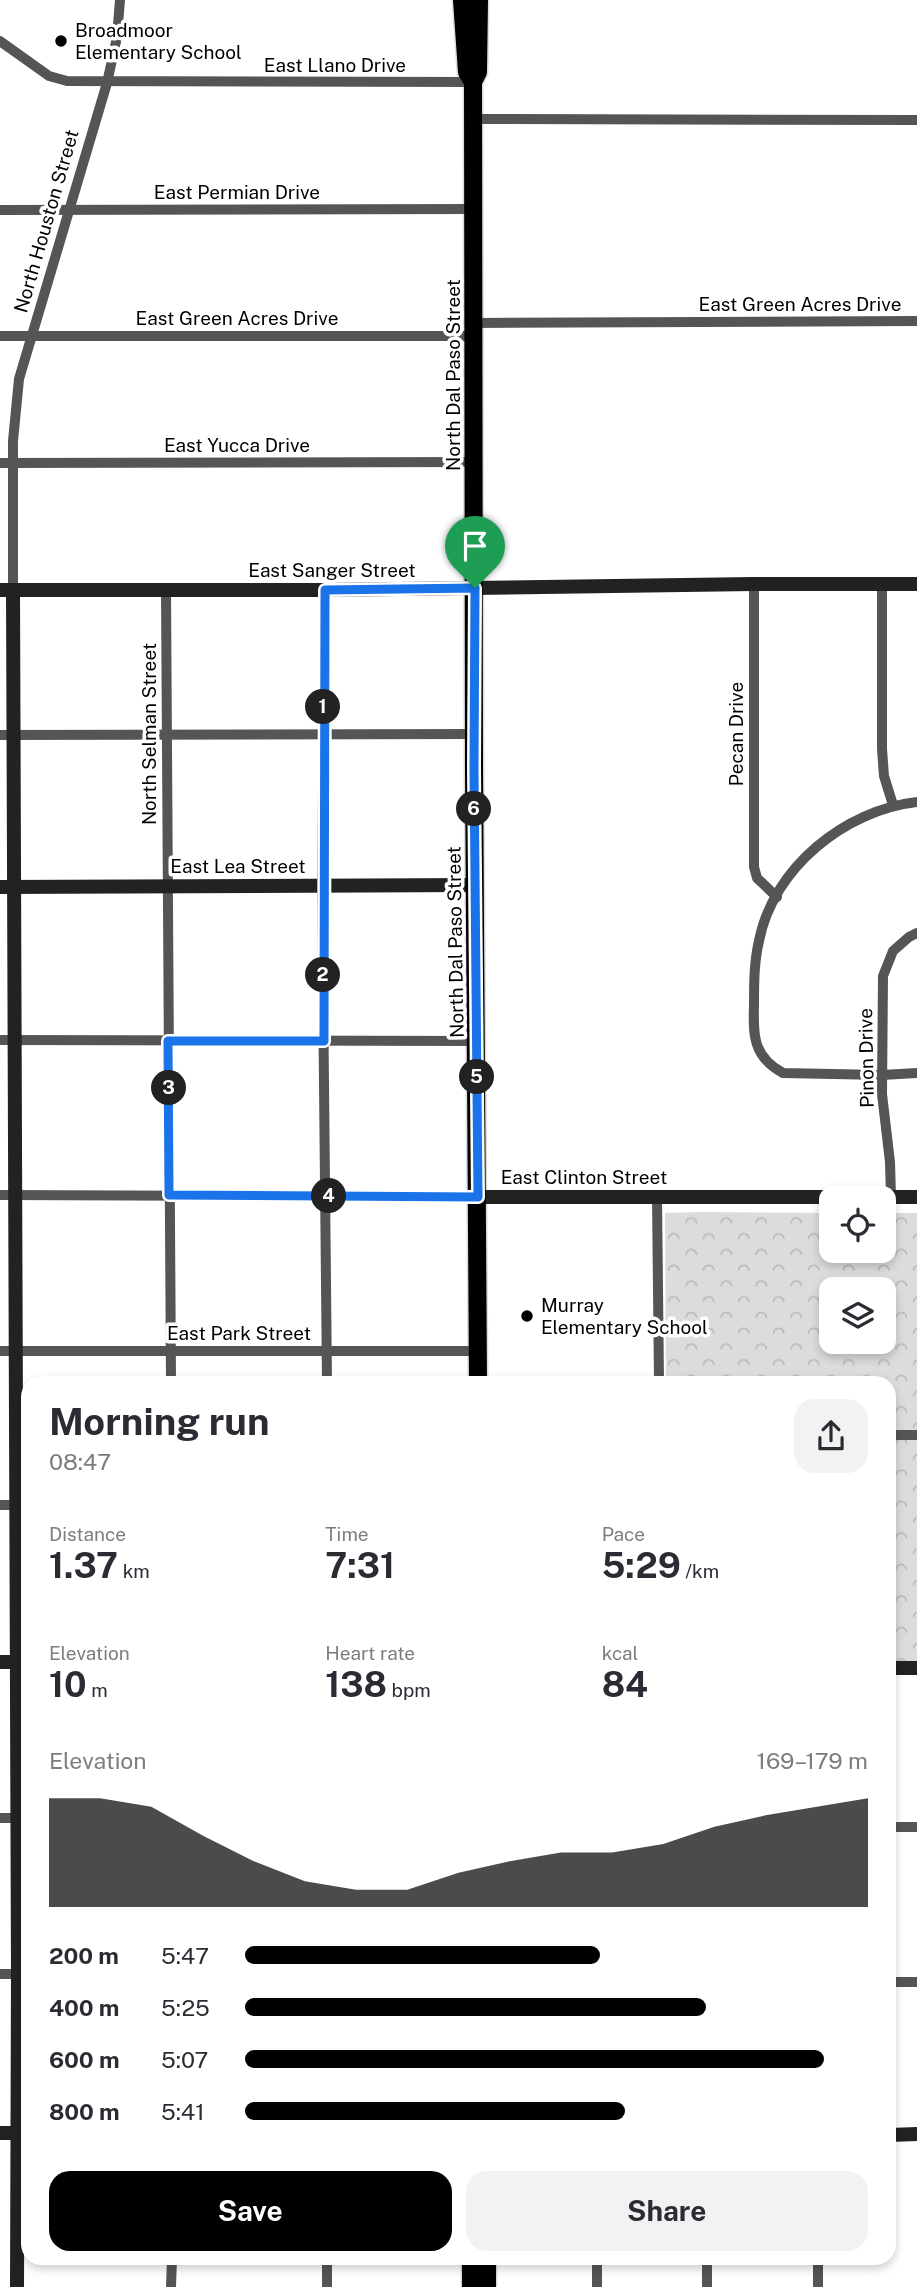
<!DOCTYPE html>
<meta charset="utf-8">
<style>
:root{--surface:#fff;--page:#f2f2f3;--text:#2b2b33;--muted:#7c7c81;--accent:#000}
body{margin:0;font-family:"Public Sans",sans-serif;background:var(--page);color:var(--text);height:100vh;display:flex;flex-direction:column;font-size:26px;white-space:nowrap}
*{box-sizing:border-box;margin:0}
p{font-size:23px;color:var(--muted)}
.icon{flex:none;width:38px;height:38px;fill:none;stroke:currentColor;stroke-width:2;stroke-linecap:round;stroke-linejoin:round}
.map{position:relative;flex:1;overflow:hidden}
.drawer{position:absolute;left:21px;top:1376px;width:875px;height:889px;display:flex;flex-direction:column;background:var(--surface);border-radius:21px;box-shadow:0 4px 10px #0003}
.drawer>*{flex:none}
.tools{position:absolute;left:819px;top:1186px;display:grid;gap:14px}
.tools a{display:grid;place-items:center;width:77px;height:77px;border-radius:14px;background:var(--surface);box-shadow:0 4px 10px #0003;font-size:35px}
.pin{position:absolute;display:grid;place-items:center;width:60px;height:60px;color:#fff;margin:-72px -30px;border-radius:50% 50% 50% 0;rotate:-45deg;box-shadow:0 0 7px #0007}
.pin .icon{rotate:45deg}
.km{position:absolute;width:35px;height:35px;margin:-18px;border-radius:50%;background:#222;color:#fff;font-size:19px;line-height:35px;text-align:center}
.round{display:grid;place-items:center;flex:none;width:74px;height:74px;border-radius:21px;background:var(--page)}
.overview{display:flex;align-items:center;justify-content:space-between;height:119px;padding:0 28px}
h1{font-size:38px;font-weight:700;line-height:52px}
.metrics{display:grid;grid-template-columns:repeat(3,1fr);gap:10px;height:119px;padding:7px 28px}
.metrics div{display:grid;align-content:center}
.metrics b{font-size:35px;font-weight:700}
.metrics small{font-size:19px;font-weight:400}
.metrics p{font-size:19px}
.chart{height:196px;padding:14px 28px}
.chart p{display:flex;justify-content:space-between}
.chart svg{width:100%;height:126px;margin-top:7px;fill:var(--accent);opacity:.7}
.action{display:flex;gap:14px;margin-top:auto;padding:14px 28px}
.action a{flex:1;height:80px;border-radius:21px;background:var(--accent);color:#fff;font-size:28px;font-weight:700;line-height:80px;text-align:center}
.action a+a{background:var(--page);color:var(--text)}
ul{padding:0 28px;list-style:none;font-size:23px}
li{display:grid;grid-template-columns:112px 84px 1fr;align-items:center;height:52px}
li i{height:18px;border-radius:9px;background:var(--accent)}
.map>svg:first-child{display:block}
.park{fill:url(#park-crowns);fill-rule:evenodd}
.lines{fill:none;stroke-linecap:round;stroke-linejoin:round}
.primary-casing{stroke:#dbdbdb;stroke-width:21}
.street{stroke:#555;stroke-width:10}
.secondary{stroke:#222;stroke-width:14}
.primary{stroke:#000;stroke-width:18}
.route-casing{stroke:#fff;stroke-width:14}
.route{stroke:#1a73e8;stroke-width:9}
.poi-dot{fill:#000;stroke:#fff;stroke-width:2.5}
.labels{text-anchor:middle;stroke-width:7;stroke-linejoin:round;paint-order:stroke}
.poi-label{font-size:19px;fill:#000;stroke:#fff;text-anchor:start}
.street-label{font-size:19px;fill:#000;stroke:#fff}
</style>
<div class="map">
<svg width="917" height="2287" viewBox="0 0 917 2287">
<defs>
<pattern id="park-crowns" width="20" height="18" patternUnits="userSpaceOnUse" patternTransform="scale(1.75)"><rect width="20" height="18" fill="#dcdcdc"/><path d="M2 6a3 3 0 1 1 6 0M12 15a3 3 0 1 1 6 0" fill="none" stroke="#bbb"/></pattern>
</defs>
<rect width="100%" height="100%" fill="#fff"/>
<path class="park" d="M701 1212 831 1213V1251H884V1213H917V1663L889 1664V1382H666L665 1213ZM831 1290H884V1342H831Z"/>
<g class="lines">
<defs>
<g id="primary">
<path d="M462 0 467 72 473 82"/>
<path d="M478 1382 474 768 473 82 478 72 479 0"/>
<path d="M471 2258V2287"/>
<path d="M487 2258V2287"/>
</g>
</defs>
<use href="#primary" class="primary-casing"/>
<g class="street">
<path d="M0 41 49 76 67 81 473 82"/>
<path d="M474 119 917 120"/>
<path d="M0 210 474 209"/>
<path d="M474 323 917 321"/>
<path d="M0 336H474"/>
<path d="M0 463 474 462"/>
<path d="M754 584V867L757 878 777 897"/>
<path d="M882 584V749L884 776 893 805"/>
<path d="M13 590V441L19 379 107 83 117 37 120 0"/>
<path d="M166 590 171 1382"/>
<path d="M325 590 322 886 327 1382"/>
<path d="M0 735 474 734"/>
<path d="M917 802C845 810 773 868 759 941 754 962 754 984 754 1005 753 1035 753 1057 783 1073L882 1075 917 1073"/>
<path d="M0 1040 477 1041"/>
<path d="M0 1195 478 1197"/>
<path d="M657 1197 659 1382"/>
<path d="M891 1197 890 1162 882 1094 883 976 893 951 909 937 917 933"/>
<path d="M0 1351H478"/>
<path d="M889 1435H917"/>
<path d="M0 1505H28"/>
<path d="M0 1818H17"/>
<path d="M889 1827H917"/>
<path d="M0 1974H18"/>
<path d="M889 1982H917"/>
<path d="M707 2258V2287"/>
<path d="M171 2287 172 2258"/>
<path d="M327 2287V2258"/>
<path d="M597 2287V2258"/>
<path d="M818 2287V2258"/>
</g>
<g class="secondary">
<path d="M0 590H325L754 584H917"/>
<path d="M13 590 18 1974 17 2287"/>
<path d="M0 887 476 885"/>
<path d="M478 1197H917"/>
<path d="M0 1662H28"/>
<path d="M889 1668H917"/>
<path d="M0 2133H28"/>
<path d="M889 2135 917 2134"/>
</g>
<use href="#primary" class="primary"/>
</g>
<g class="lines">
<defs>
<path id="route" d="M475 588 474 768 478 1197 169 1195 168 1041H324L325 590Z"/>
</defs>
<use href="#route" class="route-casing"/>
<use href="#route" class="route"/>
</g>
<g class="poi-dot">
<circle cx="61" cy="41" r="7"/>
<circle cx="527" cy="1316" r="7"/>
</g>
<g class="labels">
<g class="poi-label">
<text x="75" y="37">Broadmoor<tspan x="75" dy="22">Elementary School</tspan></text>
<text x="541" y="1312">Murray<tspan x="541" dy="22">Elementary School</tspan></text>
</g>
<g class="street-label">
<text x="335" y="72">East Llano Drive</text>
<text x="237" y="199">East Permian Drive</text>
<text transform="translate(46 221) rotate(-74)" y="7">North Houston Street</text>
<text x="800" y="311">East Green Acres Drive</text>
<text x="237" y="325">East Green Acres Drive</text>
<text transform="translate(453 375) rotate(-90)" y="7">North Dal Paso Street</text>
<text x="237" y="452">East Yucca Drive</text>
<text x="332" y="577">East Sanger Street</text>
<text transform="translate(149 734) rotate(-90)" y="7">North Selman Street</text>
<text transform="translate(736 734) rotate(-90)" y="7">Pecan Drive</text>
<text x="238" y="873">East Lea Street</text>
<text transform="translate(455 942) rotate(-91)" y="7">North Dal Paso Street</text>
<text transform="translate(866 1058) rotate(-91)" y="7">Pinon Drive</text>
<text x="584" y="1184">East Clinton Street</text>
<text x="239" y="1340">East Park Street</text>
</g>
</g>
</svg>
<div class="tools">
<a><svg class="icon" aria-label="locate" viewBox="0 0 24 24"><circle cx="12" cy="12" r="6"/><path d="M12 2v4M12 18v4M2 12h4M18 12h4"/></svg></a>
<a><svg class="icon" aria-label="layers" viewBox="0 0 24 24"><path d="M12 4l9 5-9 5-9-5zM3 14l9 5 9-5"/></svg></a>
</div>
<div class="pin" style="left:475px;top:588px;background:#1e9e55"><svg class="icon" aria-label="arrive" viewBox="0 0 24 24"><path d="M6 21V4h12l-3 4 3 4H6"/></svg></div>
<b class="km" style="left:323px;top:707px">1</b>
<b class="km" style="left:323px;top:975px">2</b>
<b class="km" style="left:169px;top:1088px">3</b>
<b class="km" style="left:329px;top:1196px">4</b>
<b class="km" style="left:477px;top:1077px">5</b>
<b class="km" style="left:474px;top:809px">6</b>
<section class="drawer">
<div class="overview"><div><h1>Morning run</h1><p>08:47</p></div><a class="round"><svg class="icon" aria-label="share" viewBox="0 0 24 24"><path d="M12 15V3M7 8l5-5 5 5M5 13v7h14v-7"/></svg></a></div>
<div class="metrics">
<div><p>Distance</p><b>1.37<small> km</small></b></div>
<div><p>Time</p><b>7:31</b></div>
<div><p>Pace</p><b>5:29<small> /km</small></b></div>
</div>
<div class="metrics">
<div><p>Elevation</p><b>10<small> m</small></b></div>
<div><p>Heart rate</p><b>138<small> bpm</small></b></div>
<div><p>kcal</p><b>84</b></div>
</div>
<div class="chart"><p><span>Elevation</span>169–179 m</p>
<svg viewBox="0 0 160 44" preserveAspectRatio="none"><path d="M0 44V6L10 6L20 9L30 19L40 28L50 35L60 38L70 38L80 32L90 28L100 25L110 25L120 22L130 16L140 12L150 9L160 6V44z"/></svg>
</div>
<ul>
<li><b>200 m</b>5:47<i style="width:57%"></i></li>
<li><b>400 m</b>5:25<i style="width:74%"></i></li>
<li><b>600 m</b>5:07<i style="width:93%"></i></li>
<li><b>800 m</b>5:41<i style="width:61%"></i></li>
</ul>
<div class="action"><a>Save</a><a>Share</a></div>
</section>
</div>
